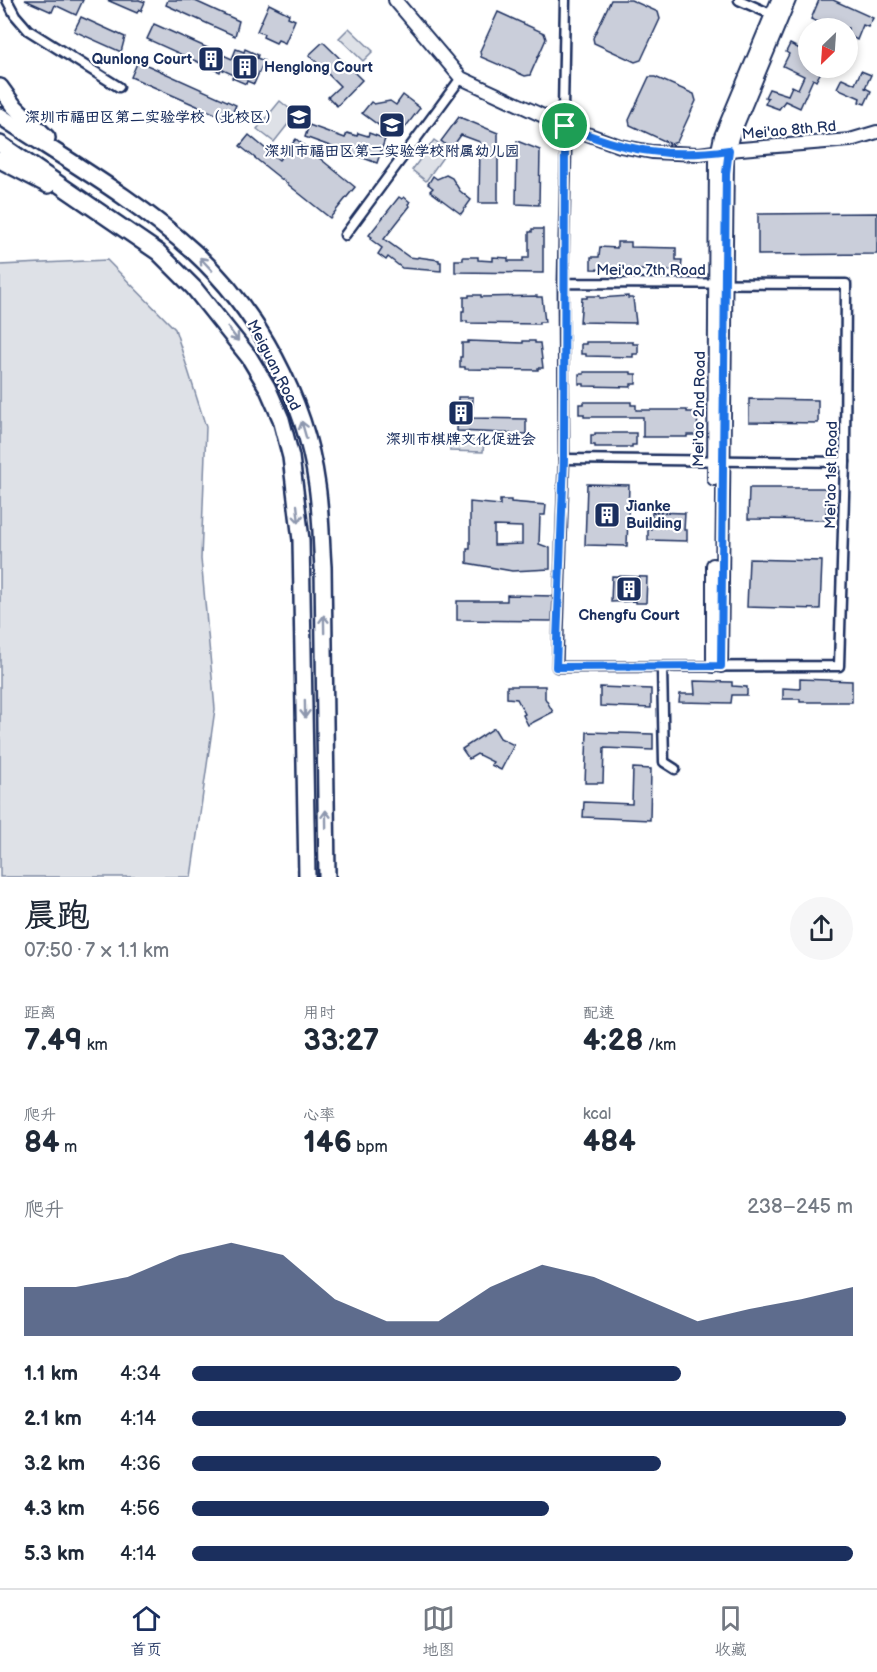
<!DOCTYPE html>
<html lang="zh">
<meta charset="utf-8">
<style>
:root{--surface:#fff;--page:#f6f6f7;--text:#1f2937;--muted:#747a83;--line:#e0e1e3;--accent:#1b2f5e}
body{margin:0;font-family:"Balsamiq Sans","LXGW WenKai TC",sans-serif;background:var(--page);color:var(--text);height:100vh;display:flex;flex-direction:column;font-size:22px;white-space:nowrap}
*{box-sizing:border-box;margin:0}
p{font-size:20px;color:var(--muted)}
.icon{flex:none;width:33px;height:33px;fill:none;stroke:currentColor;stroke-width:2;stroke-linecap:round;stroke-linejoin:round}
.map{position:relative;height:877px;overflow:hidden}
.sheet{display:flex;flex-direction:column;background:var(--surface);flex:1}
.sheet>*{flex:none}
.needle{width:39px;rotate:205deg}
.tools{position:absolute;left:798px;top:18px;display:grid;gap:12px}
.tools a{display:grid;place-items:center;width:60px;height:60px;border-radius:50%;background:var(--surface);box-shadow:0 3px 9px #0003;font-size:30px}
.pin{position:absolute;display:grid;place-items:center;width:51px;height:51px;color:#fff;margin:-26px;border:3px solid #fff;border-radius:50%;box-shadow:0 2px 6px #0007}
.round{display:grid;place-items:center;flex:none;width:63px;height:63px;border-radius:32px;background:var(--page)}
.overview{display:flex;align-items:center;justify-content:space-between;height:102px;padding:0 24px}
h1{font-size:33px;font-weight:800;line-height:45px}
.metrics{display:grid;grid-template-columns:repeat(3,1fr);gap:9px;height:102px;padding:6px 24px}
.metrics div{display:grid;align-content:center}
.metrics b{font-size:30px;font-weight:800}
.metrics small{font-size:16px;font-weight:400}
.metrics p{font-size:16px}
.chart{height:168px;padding:12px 24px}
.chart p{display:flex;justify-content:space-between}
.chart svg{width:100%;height:108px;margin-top:6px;fill:var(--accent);opacity:.7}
ul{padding:0 24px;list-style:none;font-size:20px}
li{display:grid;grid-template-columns:96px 72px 1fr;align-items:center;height:45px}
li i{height:15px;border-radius:8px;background:var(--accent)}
.dock{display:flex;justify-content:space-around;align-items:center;height:84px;border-top:2px solid var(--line);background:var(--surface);font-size:16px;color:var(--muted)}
.dock a{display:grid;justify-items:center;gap:3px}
.dock .selected{color:var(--accent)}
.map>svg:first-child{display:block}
.green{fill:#dee1e7;stroke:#7c88a2;stroke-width:1.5}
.building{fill:#caceda;stroke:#1b2f5e;stroke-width:1.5;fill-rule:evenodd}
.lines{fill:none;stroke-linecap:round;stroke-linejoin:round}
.street-casing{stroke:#1b2f5e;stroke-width:13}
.secondary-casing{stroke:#1b2f5e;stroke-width:16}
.highway-casing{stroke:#1b2f5e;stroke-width:20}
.street{stroke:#fff;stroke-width:8}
.secondary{stroke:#fff;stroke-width:12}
.highway{stroke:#fff;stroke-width:15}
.oneway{stroke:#8d97ae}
.route-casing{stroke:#fff;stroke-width:12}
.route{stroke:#1a73e8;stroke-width:8}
.labels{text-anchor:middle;stroke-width:4.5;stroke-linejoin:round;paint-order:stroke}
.poi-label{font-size:15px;font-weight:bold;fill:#1b2f5e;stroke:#fff}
.street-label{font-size:15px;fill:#1b2f5e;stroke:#fff}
</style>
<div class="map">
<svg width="877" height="877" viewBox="0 0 877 877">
<rect width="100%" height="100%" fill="#fff"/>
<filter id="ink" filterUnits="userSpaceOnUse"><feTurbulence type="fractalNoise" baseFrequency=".0167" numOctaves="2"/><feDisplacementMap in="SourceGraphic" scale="12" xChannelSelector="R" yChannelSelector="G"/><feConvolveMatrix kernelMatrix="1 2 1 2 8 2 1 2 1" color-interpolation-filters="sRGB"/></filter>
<g filter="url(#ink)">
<g class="green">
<path d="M349 28 373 51 363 61 339 38Z"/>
<path d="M280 101 296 114 274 142 257 129Z"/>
<path d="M434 140 448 150 426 181 412 170Z"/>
<path d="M107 260 175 329 206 427 201 559 215 709 191 877H0V265Z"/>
<path d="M450 439 484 440 483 452 450 451Z"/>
</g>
<g class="building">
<path d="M25 0H83L76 15 55 5 52 12Z"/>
<path d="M107 0H139L145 2 141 11 139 9 137 13Z"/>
<path d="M168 0H193L239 21 235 36 166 5Z"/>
<path d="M611 0H631L658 12 660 19 641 60 635 62 594 43 593 38Z"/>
<path d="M819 0H833L873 18 868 27 863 25 857 40 848 35V28H832L811 19Z"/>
<path d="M269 4 289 14 288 17 295 20 285 43 278 40 276 43 263 37 264 34 257 31Z"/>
<path d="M498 12 544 33 546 39 530 75 525 76 481 57 480 51Z"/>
<path d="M81 17 125 37 121 52 74 31Z"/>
<path d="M154 24 232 59 236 49 244 52 245 49 258 55 257 58 264 61 254 84 247 81 246 84 232 78 234 75 221 69 220 72 147 39Z"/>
<path d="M323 42 362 80 337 106 328 97 340 86 309 55Z"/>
<path d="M790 44 808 53V68H823L816 81 813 79 800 108 785 101 779 109 765 104 768 98 765 97 769 89 788 95 792 86 798 89 804 76 783 66 789 54 786 52Z"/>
<path d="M138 61 236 105 229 120 131 77Z"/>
<path d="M861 71 871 75 865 88 871 91 865 104 859 102 860 98 837 88 842 78 855 84Z"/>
<path d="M649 77H655L694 94 696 101 677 142 671 144 630 125 629 120Z"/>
<path d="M403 95 420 108 401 133 395 128 392 132 389 129 388 132 362 113 371 102 374 104 390 101 396 105Z"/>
<path d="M459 117 498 133V203H479L480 142 461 135 451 149 441 141Z"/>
<path d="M309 125 345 138 347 133 357 136 358 133 368 136 369 133 385 139 377 163 305 137Z"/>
<path d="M249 135 279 160 296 139 355 187 330 218 240 146Z"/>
<path d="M517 141 540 150 539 205 516 204Z"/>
<path d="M446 175 452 178 460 191 471 200 461 214 430 191 433 188 428 184 433 176 437 179Z"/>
<path d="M399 197 402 199 404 197 410 202 408 204 410 206 384 239 409 257 417 258 418 257 439 260V262H441V271L402 268 388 257 386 260 378 254 382 248 370 239 372 237 369 235Z"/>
<path d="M877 213V254L758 255V214Z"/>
<path d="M532 229H543V273L455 272V260H463V257H478V260L493 261V257L508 258V261H523V258H529V232H532Z"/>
<path d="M617 242H631V247L676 248V260H682L681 271 591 269V257H599L600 247 617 248Z"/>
<path d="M469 295H481V297L537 296V297H542L545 322H539V324L467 323V321L462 322V311H464V297H469Z"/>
<path d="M587 296H600V298L628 296V298H633L636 323 580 322 582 298H587Z"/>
<path d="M468 341 523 343V341H535V343H540L543 368H538V370L465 369V367H460V357H462V343H468Z"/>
<path d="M586 342H633V344H638V354H633V357L586 356V354H581V344H586Z"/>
<path d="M584 372H631V374H636V384H631V387L584 386V384H579V374H584Z"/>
<path d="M458 397H473L472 418 526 419V434L457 431Z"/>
<path d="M749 399 818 400V423L749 422Z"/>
<path d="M584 402H631V405H636V410H687V412H697L698 435H687V437H643V417H584V414H579V404H584Z"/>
<path d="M595 433H636V445H632V447H595V445H591V435H595Z"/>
<path d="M587 484 629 485 627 546 585 545Z"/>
<path d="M749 488H827L826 520 748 519Z"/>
<path d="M500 500H511V502L546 505 545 515H540L539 544 550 548V569L512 571 467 563V549H470V502L500 505ZM494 526 522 527V544L494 545Z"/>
<path d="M652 512 685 513 684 530H687V541L648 540V529H651Z"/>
<path d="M749 559 822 561 820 609 747 607Z"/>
<path d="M612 576 647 577 646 603H636V601L611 602Z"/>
<path d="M507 595 553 596 552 621 457 620V601H507Z"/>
<path d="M800 679 852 681V702H800V699H783V688L800 689Z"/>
<path d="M694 681 732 682V686L747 687V695H732L731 703 679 702 680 694H695Z"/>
<path d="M507 686H545V698L553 712 528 725 523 715 525 714 517 699 507 698Z"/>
<path d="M600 687 651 689V708L600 706Z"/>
<path d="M494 728 500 738 514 745 501 770 491 765 493 762 477 754 469 759 462 749Z"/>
<path d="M587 732 653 734V750L604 748 603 783H585Z"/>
<path d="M633 768 651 769 650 820 583 817 584 802 632 804Z"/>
</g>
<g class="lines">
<defs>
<g id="street">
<path d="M7 0 15 15 28 30 119 87"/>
<path d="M739 0 775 16"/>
<path d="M345 235 461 78"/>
<path d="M563 283 846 284 845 462 839 666 557 667 564 459 563 283 566 149 563 110 565 0"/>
<path d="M564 459 845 462"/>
<path d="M662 667 664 762 675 769"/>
</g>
<g id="secondary">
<path d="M395 0 461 78 565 126 620 146 652 152 699 154 729 150 850 140 877 132"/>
<path d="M714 479 716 160 721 136 778 0"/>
<path d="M713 666V565"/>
<path d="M721 666 727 158 732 137 789 0"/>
</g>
<g id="highway">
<path d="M0 87 13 105 47 138"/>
<path d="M0 116C65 159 136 199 194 252 258 311 305 398 317 485 321 512 321 540 323 567L327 877"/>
<path d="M0 144 158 252 194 288 249 357 267 387 281 419 291 457 301 540 307 877"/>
<path d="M0 160 48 185"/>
</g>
</defs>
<use href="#street" class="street-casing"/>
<use href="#secondary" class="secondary-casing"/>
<use href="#highway" class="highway-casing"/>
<use href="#street" class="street"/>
<use href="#secondary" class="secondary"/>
<use href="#highway" class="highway"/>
</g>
<defs><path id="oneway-shaft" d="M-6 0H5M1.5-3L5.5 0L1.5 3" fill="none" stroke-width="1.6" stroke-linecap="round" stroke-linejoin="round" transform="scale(1.5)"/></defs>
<g class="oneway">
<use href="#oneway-shaft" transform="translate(206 264) rotate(-133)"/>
<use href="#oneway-shaft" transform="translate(233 334) rotate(53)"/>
<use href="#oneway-shaft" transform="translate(304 430) rotate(-106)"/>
<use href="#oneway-shaft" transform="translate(298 514) rotate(84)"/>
<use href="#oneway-shaft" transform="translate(324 624) rotate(-91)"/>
<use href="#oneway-shaft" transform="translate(305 709) rotate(89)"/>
<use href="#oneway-shaft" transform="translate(326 819) rotate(-91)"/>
</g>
</g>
<g class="lines" filter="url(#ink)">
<defs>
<path id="route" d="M565 126C622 150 667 159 729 150L726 173 721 666 556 667 564 459Z"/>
</defs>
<use href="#route" class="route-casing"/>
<use href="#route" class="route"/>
</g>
<defs>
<symbol id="building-square" viewBox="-11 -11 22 22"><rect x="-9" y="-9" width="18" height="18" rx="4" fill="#1b2f5e" stroke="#fff"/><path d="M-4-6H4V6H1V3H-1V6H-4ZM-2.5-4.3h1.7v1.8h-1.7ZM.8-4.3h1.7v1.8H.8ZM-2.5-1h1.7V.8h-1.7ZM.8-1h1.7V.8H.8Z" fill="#fff"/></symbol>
<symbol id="school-square" viewBox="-11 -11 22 22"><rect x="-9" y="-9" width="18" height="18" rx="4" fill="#1b2f5e" stroke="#fff"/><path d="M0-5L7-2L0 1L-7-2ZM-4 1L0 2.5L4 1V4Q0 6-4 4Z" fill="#fff"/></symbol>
</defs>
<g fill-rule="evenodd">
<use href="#building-square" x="196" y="44" width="30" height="30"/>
<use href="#building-square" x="230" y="52" width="30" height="30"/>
<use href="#school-square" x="284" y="102" width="30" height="30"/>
<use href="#school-square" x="377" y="110" width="30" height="30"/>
<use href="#building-square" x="446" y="398" width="30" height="30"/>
<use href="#building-square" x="592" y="500" width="30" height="30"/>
<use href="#building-square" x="614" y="574" width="30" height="30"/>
</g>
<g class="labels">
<g class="poi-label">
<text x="192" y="64" text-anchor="end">Qunlong Court</text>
<text x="264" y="72" text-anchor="start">Henglong Court</text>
<text x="280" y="122" text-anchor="end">深圳市福田区第二实验学校（北校区）</text>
<text x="392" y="156">深圳市福田区第二实验学校附属幼儿园</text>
<text x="461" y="444">深圳市棋牌文化促进会</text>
<text x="626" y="511" text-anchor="start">Jianke<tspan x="626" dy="17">Building</tspan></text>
<text x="629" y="620">Chengfu Court</text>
</g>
<g class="street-label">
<text transform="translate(789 130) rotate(-5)" y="5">Mei'ao 8th Rd</text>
<text x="651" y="275">Mei'ao 7th Road</text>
<text transform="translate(274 365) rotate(63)" y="5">Meiguan Road</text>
<text transform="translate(699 409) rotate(-89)" y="5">Mei'ao 2nd Road</text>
<text transform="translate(831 475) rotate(-89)" y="5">Mei'ao 1st Road</text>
</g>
</g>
</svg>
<div class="tools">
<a><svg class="needle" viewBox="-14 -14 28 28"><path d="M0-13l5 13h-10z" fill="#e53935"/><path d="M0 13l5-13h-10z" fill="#747a83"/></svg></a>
</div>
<div class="pin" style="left:565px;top:126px;background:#1e9e55"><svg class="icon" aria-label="arrive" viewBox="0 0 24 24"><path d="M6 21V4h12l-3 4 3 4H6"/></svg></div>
</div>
<section class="sheet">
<div class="overview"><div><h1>晨跑</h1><p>07:50 · 7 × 1.1 km</p></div><a class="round"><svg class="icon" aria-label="share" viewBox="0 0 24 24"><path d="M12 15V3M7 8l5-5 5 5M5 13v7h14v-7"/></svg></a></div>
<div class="metrics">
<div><p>距离</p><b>7.49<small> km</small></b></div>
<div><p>用时</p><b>33:27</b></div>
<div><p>配速</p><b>4:28<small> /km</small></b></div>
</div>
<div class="metrics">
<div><p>爬升</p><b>84<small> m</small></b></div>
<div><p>心率</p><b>146<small> bpm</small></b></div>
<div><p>kcal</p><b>484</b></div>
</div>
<div class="chart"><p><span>爬升</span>238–245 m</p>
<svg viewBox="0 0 160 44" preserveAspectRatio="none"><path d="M0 44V24L10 24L20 20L30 11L40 6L50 11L60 29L70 38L80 38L90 24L100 15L110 20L120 29L130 38L140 33L150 29L160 24V44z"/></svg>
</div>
<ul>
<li><b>1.1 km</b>4:34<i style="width:74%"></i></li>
<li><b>2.1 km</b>4:14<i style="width:99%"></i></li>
<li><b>3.2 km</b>4:36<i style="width:71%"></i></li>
<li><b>4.3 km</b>4:56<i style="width:54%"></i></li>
<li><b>5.3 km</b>4:14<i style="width:100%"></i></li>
</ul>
</section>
<nav class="dock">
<a class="selected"><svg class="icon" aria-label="home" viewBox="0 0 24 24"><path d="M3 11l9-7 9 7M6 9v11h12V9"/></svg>首页</a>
<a><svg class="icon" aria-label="map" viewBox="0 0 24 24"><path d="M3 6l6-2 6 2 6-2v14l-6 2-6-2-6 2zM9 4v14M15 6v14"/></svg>地图</a>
<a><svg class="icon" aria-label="saved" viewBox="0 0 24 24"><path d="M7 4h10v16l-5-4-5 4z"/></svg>收藏</a>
</nav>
